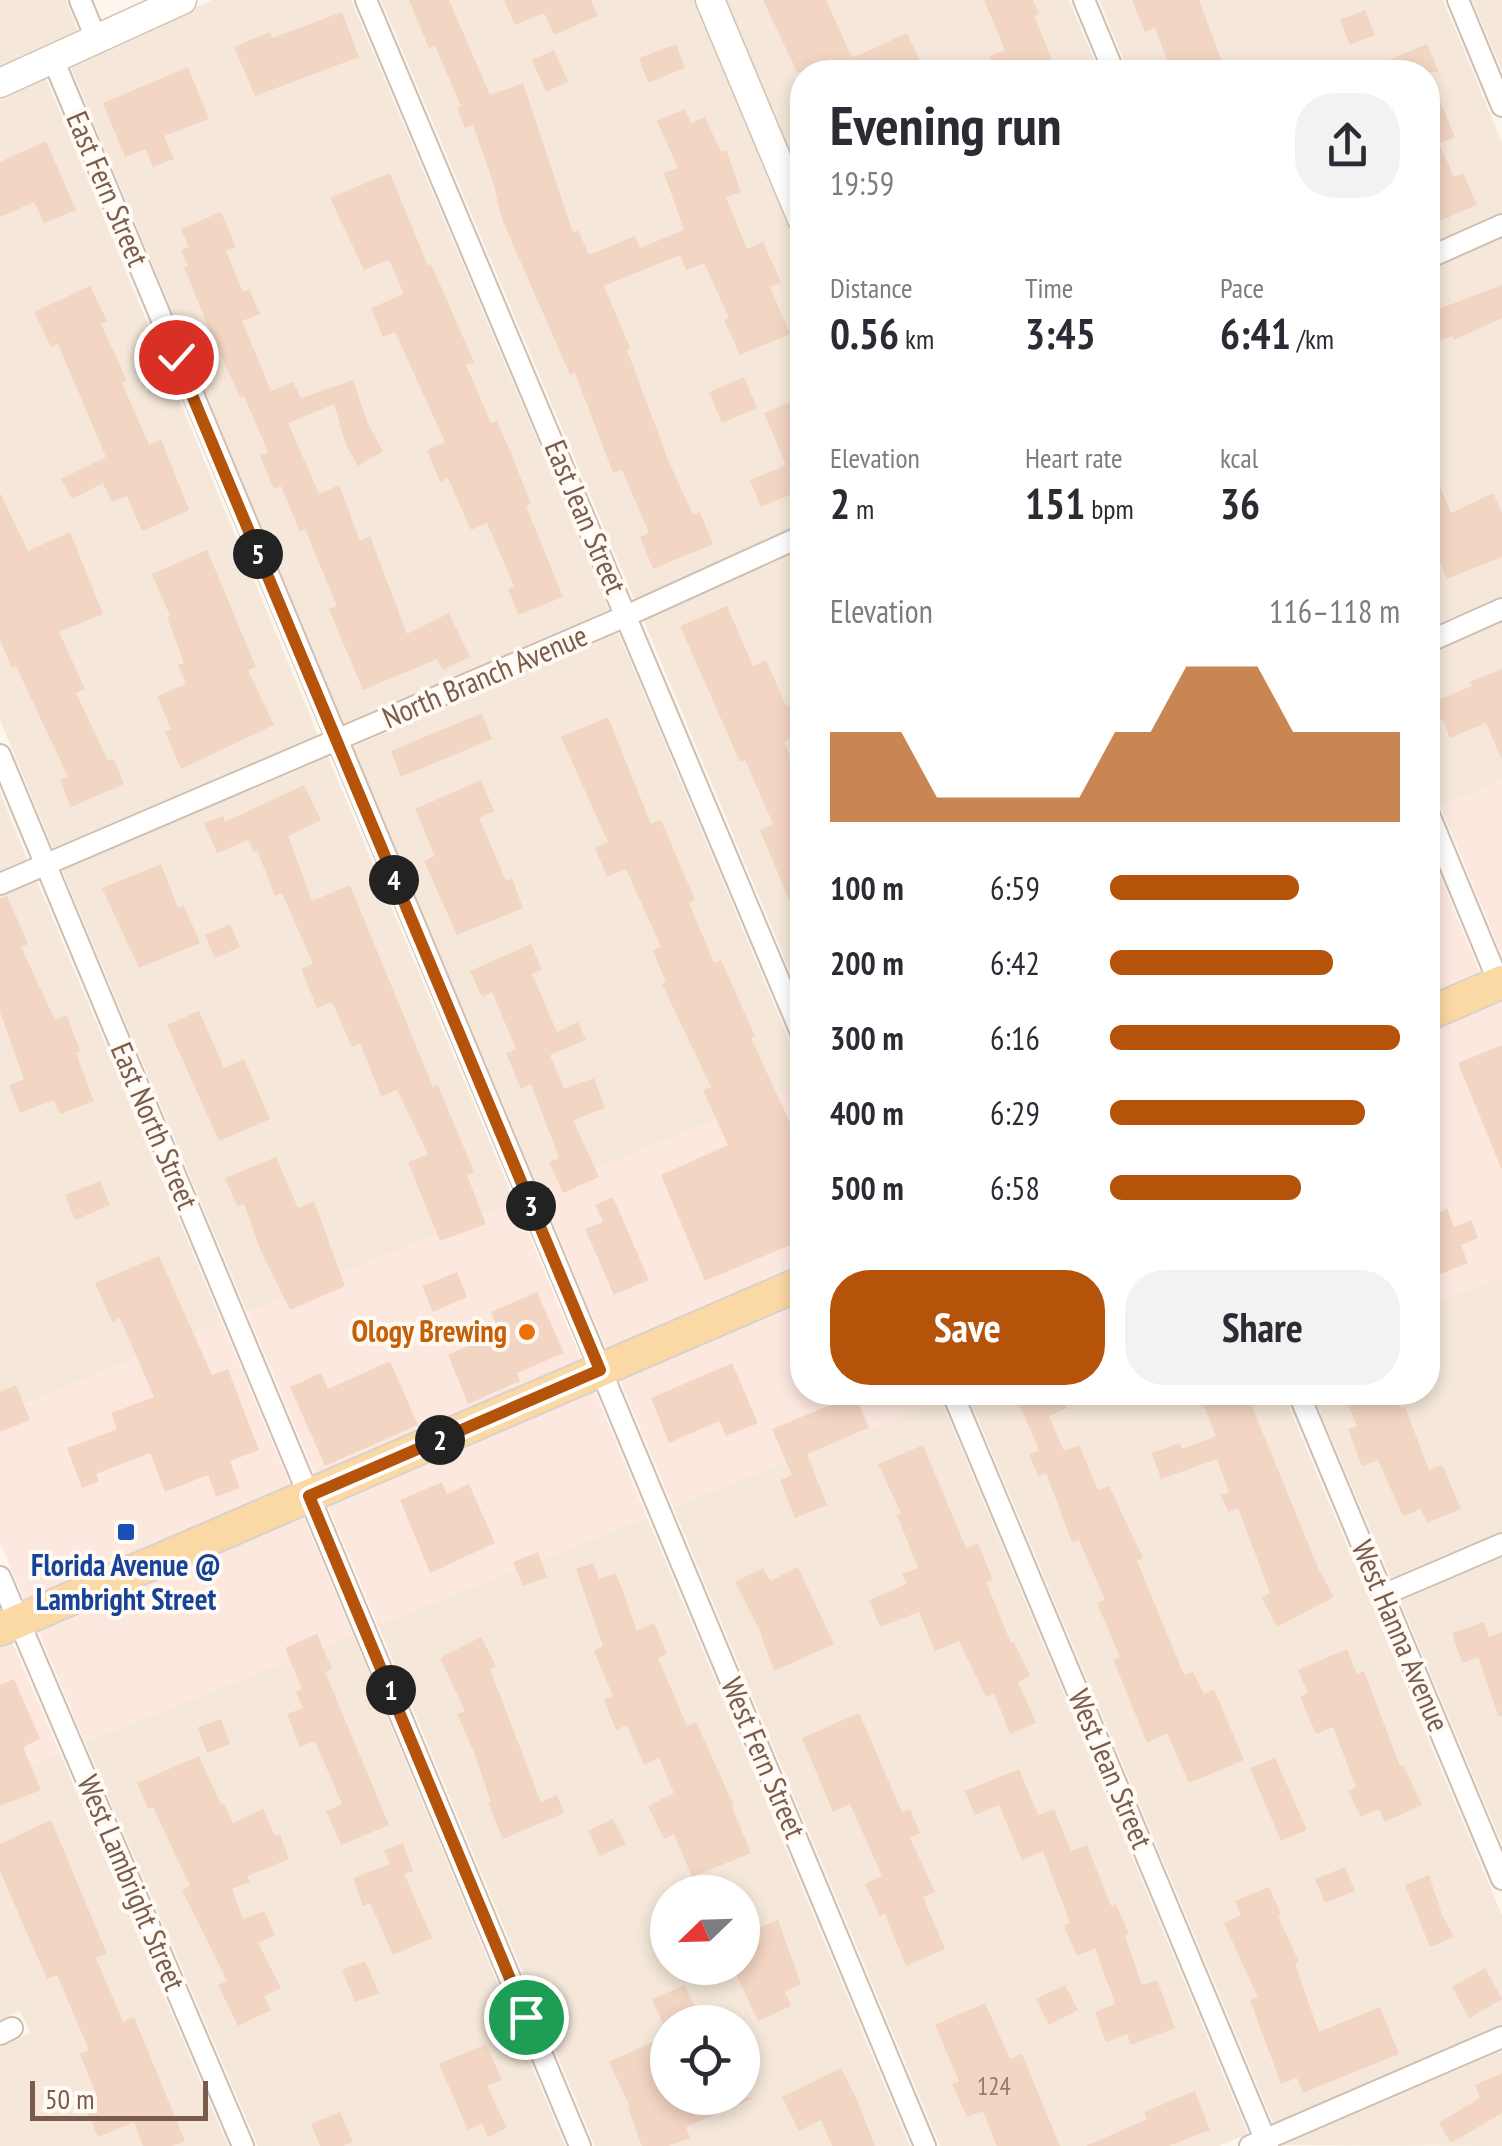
<!DOCTYPE html>
<meta charset="utf-8">
<style>
:root{--surface:#fff;--page:#f2f2f3;--text:#2b2b33;--muted:#7c7c81;--accent:#b45309}
body{margin:0;font-family:"PT Sans Narrow",sans-serif;background:var(--page);color:var(--text);height:100vh;display:flex;flex-direction:column;font-size:38px;white-space:nowrap}
*{box-sizing:border-box;margin:0}
p{font-size:32px;color:var(--muted)}
.icon{flex:none;width:55px;height:55px;fill:none;stroke:currentColor;stroke-width:2;stroke-linecap:round;stroke-linejoin:round}
.map{position:relative;flex:1;overflow:hidden}
.side{position:absolute;left:790px;top:60px;width:650px;height:1345px;display:flex;flex-direction:column;background:var(--surface);border-radius:40px;box-shadow:0 5px 15px #0003}
.side>*{flex:none}
.needle{width:65px;rotate:247deg}
.fabs{position:absolute;left:650px;top:1875px;display:grid;gap:20px}
.fabs a{display:grid;place-items:center;width:110px;height:110px;border-radius:50%;background:var(--surface);box-shadow:0 5px 15px #0003;font-size:50px}
.scale{position:absolute;left:30px;bottom:25px;width:178px;box-sizing:border-box;padding-left:10px;border:5px solid #7a5c4d;border-top:0;font-size:28px;line-height:35px;white-space:nowrap;color:#7a5c4d;-webkit-text-stroke:8px #fffaf3;paint-order:stroke}
.pin{position:absolute;display:grid;place-items:center;width:85px;height:85px;color:#fff;margin:-42px;border:5px solid #fff;border-radius:50%;box-shadow:0 2px 10px #0007}
.km{position:absolute;width:50px;height:50px;margin:-25px;border-radius:50%;background:#222;color:#fff;font-size:28px;line-height:50px;text-align:center}
.round{display:grid;place-items:center;flex:none;width:105px;height:105px;border-radius:40px;background:var(--page)}
.head{display:flex;align-items:center;justify-content:space-between;height:170px;padding:0 40px}
h1{font-size:55px;font-weight:700;line-height:75px}
.figures{display:grid;grid-template-columns:repeat(3,1fr);gap:15px;height:170px;padding:10px 40px}
.figures div{display:grid;align-content:center}
.figures b{font-size:42px;font-weight:700}
.figures small{font-size:28px;font-weight:400}
.figures p{font-size:28px}
.chart{height:280px;padding:20px 40px}
.chart p{display:flex;justify-content:space-between}
.chart svg{width:100%;height:180px;margin-top:10px;fill:var(--accent);opacity:.7}
.primary-button{display:flex;gap:20px;margin-top:auto;padding:20px 40px}
.primary-button a{flex:1;height:115px;border-radius:40px;background:var(--accent);color:#fff;font-size:40px;font-weight:700;line-height:115px;text-align:center}
.primary-button a+a{background:var(--page);color:var(--text)}
ul{padding:0 40px;list-style:none;font-size:32px}
li{display:grid;grid-template-columns:160px 120px 1fr;align-items:center;height:75px}
li i{height:25px;border-radius:12px;background:var(--accent)}
.map>svg:first-child{display:block}
.residential{fill:#f5e8da;fill-rule:evenodd}
.commercial{fill:#fde8e0}
.building{fill:#f3d5c3}
.lines{fill:none;stroke-linecap:round;stroke-linejoin:round}
.street-casing{stroke:#d1beb0;stroke-width:24}
.secondary-casing{stroke:#d6c0b0;stroke-width:31}
.primary-casing{stroke:#dad1cd;stroke-width:36}
.street{stroke:#fff;stroke-width:20}
.secondary{stroke:#fff;stroke-width:28}
.primary{stroke:#fbd9a5;stroke-width:32}
.route-casing{stroke:#fff;stroke-width:20}
.route{stroke:#b45309;stroke-width:12}
.food-dot{fill:#e8710a;stroke:#fffaf3;stroke-width:4}
.transit-dot{fill:#1a4fb4;stroke:#fffaf3;stroke-width:4}
.labels{text-anchor:middle;stroke-width:8;stroke-linejoin:round;paint-order:stroke}
.number-label{font-size:25px;fill:#987a6a}
.street-label{font-size:30px;fill:#7a5c4d;stroke:#fffaf3}
.food-label{font-size:30px;font-weight:bold;fill:#c56008;stroke:#fffaf3;text-anchor:end}
.transit-label{font-size:30px;font-weight:bold;fill:#164399;stroke:#fffaf3}
</style>
<div class="map">
<svg width="1502" height="2146" viewBox="0 0 1502 2146">
<rect width="100%" height="100%" fill="#fdf6ec"/>
<g class="residential">
<path d="M0 0H66L79 33 0 69Z"/>
<path d="M212 0H351L609 610 343 724 70 65Z"/>
<path d="M381 0H695L802 254V523L634 599Z"/>
<path d="M725 0H1069L1099 72H802V184Z"/>
<path d="M1099 0H1443L1502 142V212L1428 245V72H1129Z"/>
<path d="M1472 0H1502V71Z"/>
<path d="M45 76 318 735 53 848 0 720V96Z"/>
<path d="M1502 238V596L1428 628V271Z"/>
<path d="M802 549V1000L644 621Z"/>
<path d="M1502 622V780L1441 807 1428 777V655Z"/>
<path d="M618 632 802 1071V1084L540 1192 353 747Z"/>
<path d="M328 757 515 1202 247 1312 62 870Z"/>
<path d="M0 792 27 859 0 871Z"/>
<path d="M37 881 222 1323 0 1414V897Z"/>
<path d="M1502 1277V1531L1391 1578 1312 1393 1428 1392V1305Z"/>
<path d="M967 1393H1141L1146 1404 1172 1393H1283L1502 1915V2024L1273 2123Z"/>
<path d="M941 1400 1248 2134 1219 2146H940L673 1507Z"/>
<path d="M647 1517 910 2146H595L378 1625ZM668 1892H742V1968H668ZM668 2022H742V2098H668Z"/>
<path d="M1502 1557V1844L1400 1601Z"/>
<path d="M353 1635 565 2146H258L85 1742Z"/>
<path d="M60 1753 228 2146H0V2047L30 2033 20 2011 0 2020V1779Z"/>
<path d="M1502 2050V2146L1282 2145Z"/>
</g>
<g class="commercial">
<path d="M1502 780V955L1441 807Z"/>
<path d="M1428 848 1482 978 1428 1001Z"/>
<path d="M1502 995V1277L1428 1305V1027Z"/>
<path d="M802 1084V1270L608 1353 540 1192Z"/>
<path d="M515 1202 583 1364 317 1479 247 1312Z"/>
<path d="M802 1296V1392L937 1393 941 1400 673 1507 618 1376Z"/>
<path d="M222 1323 292 1490 26 1604 0 1542V1414Z"/>
<path d="M593 1387 647 1517 378 1625 326 1501Z"/>
<path d="M301 1512 353 1635 85 1742 36 1626Z"/>
<path d="M10 1637 60 1753 0 1779V1642Z"/>
</g>
<g class="building">
<path d="M409 0H449L490 95 523 83 573 233 578 230 589 255 635 236 640 248 684 230 664 173 678 168 657 121 685 109 691 123 705 117 721 152 726 150 741 192 726 197 747 249 763 242 781 282 770 287 790 334 740 355 724 320 729 318 704 263 686 270 680 255 604 286 630 348 627 350 669 462 693 515 700 512 713 544 653 569 640 537 649 533 622 470 613 473 575 373 570 375 502 219 493 182 473 125 465 128 457 108 461 106 435 46 429 48Z"/>
<path d="M504 0H591L598 16 554 35 544 13 515 25Z"/>
<path d="M763 0H826L852 58 907 33 925 72H797Z"/>
<path d="M984 0H1033L1039 14 1034 16 1057 72H996L989 56 1005 50Z"/>
<path d="M1132 0H1199L1223 64 1203 72H1172L1155 28 1145 32Z"/>
<path d="M1365 10 1375 35 1350 45 1340 20Z"/>
<path d="M342 12 359 57 255 96 234 47 270 32 272 38Z"/>
<path d="M676 44 685 68 648 83 639 58Z"/>
<path d="M1427 44 1439 72H1360Z"/>
<path d="M554 50 568 82 546 92 532 60Z"/>
<path d="M188 67 209 119 164 136 174 159 153 167 146 149 125 157 103 103Z"/>
<path d="M1428 73 1455 137 1439 144 1454 177 1463 173 1477 205 1428 226Z"/>
<path d="M46 141 76 210 44 223 34 202 0 217V162Z"/>
<path d="M390 173 428 266 431 264 474 362 466 365 491 423 497 421 511 453 531 504 526 506 563 597 518 615 508 589 514 586 487 523 471 530 448 478 440 482 427 450 445 442 395 332 383 337 371 308 404 294 389 260 364 270 330 198Z"/>
<path d="M221 212 236 247 226 251 243 292 249 289 260 314 242 321 271 391 293 382 301 398 353 380 368 424 383 451 358 466 346 445 334 404 288 423 319 494 339 485 360 541 370 536 407 634 449 613 470 657 443 670 437 659 363 690 329 609 337 606 305 529 300 532 281 486 274 489 260 456 268 452 244 396 240 397 211 334 184 267 188 266 181 250 189 247 181 229Z"/>
<path d="M1502 285V318L1454 340 1452 336 1428 346V313Z"/>
<path d="M90 286 107 321 101 324 127 381 122 383 149 445 161 439 189 510 142 531 127 496 112 502 103 483 72 499 61 479 106 457 58 344 51 347 34 312Z"/>
<path d="M744 377 757 408 722 423 709 392Z"/>
<path d="M802 397V505L797 492 761 507 750 480 786 465 764 413Z"/>
<path d="M1428 456 1451 513 1493 493 1502 513V557L1447 579 1441 564 1428 570Z"/>
<path d="M0 493 28 551 70 532 103 614 59 632 85 689 76 693 108 761 114 759 124 784 71 807 60 780 68 777 16 666 12 668 0 640Z"/>
<path d="M207 550 256 667 248 670 274 725 181 769 165 732 171 729 157 696 186 684 178 665 184 663 167 617 170 616 152 574Z"/>
<path d="M727 606 753 666 766 660 786 706 795 702 802 720V734L784 742 802 784V931L760 830 773 824 745 760 740 762 680 626Z"/>
<path d="M1502 669V760L1486 723 1450 738 1443 719 1428 726V704L1472 686 1470 682Z"/>
<path d="M482 713 492 739 401 777 391 751Z"/>
<path d="M608 717 651 824 661 820 695 900 689 903 714 963 721 960 755 1036 751 1038 791 1125 802 1120V1240L705 1281 661 1175 728 1145 703 1090 711 1087 662 984 666 982 653 951 661 947 626 869 607 877 595 848 608 842 561 737Z"/>
<path d="M481 780 494 811 479 818 506 881 512 878 523 908 457 935 424 861 435 856 415 809Z"/>
<path d="M304 785 321 820 288 836 312 901 350 885 433 1087 438 1085 474 1172 467 1175 486 1224 440 1241 408 1162 428 1154 397 1090 381 1096 360 1043 352 1047 332 1002 317 1008 301 969 313 964 282 893 275 896 257 850 254 852 248 840 217 853 204 823 223 816 225 822Z"/>
<path d="M161 864 178 908 184 906 200 943 139 968 102 888Z"/>
<path d="M7 896 28 944 21 947 55 1020 67 1015 80 1051 76 1053 94 1101 60 1114 54 1100 20 1113 9 1085 24 1079 0 1012V898Z"/>
<path d="M230 924 240 947 215 958 205 935Z"/>
<path d="M531 944 542 970 532 974 557 1032 578 1022 586 1040 550 1055 564 1089 594 1078 605 1108 573 1120 599 1177 563 1193 549 1162 559 1158 531 1084 521 1089 506 1053 516 1049 492 992 482 997 470 971Z"/>
<path d="M199 1011 224 1068 244 1059 270 1119 219 1141 167 1025Z"/>
<path d="M1502 1045V1168H1501L1458 1063Z"/>
<path d="M276 1157 298 1208 314 1201 345 1286 290 1310 261 1251 244 1204 237 1206 225 1178Z"/>
<path d="M100 1181 110 1205 75 1220 65 1195Z"/>
<path d="M613 1197 649 1280 614 1295 585 1229 603 1222 595 1205Z"/>
<path d="M1447 1209 1454 1227 1471 1220 1478 1238 1461 1245 1468 1263 1428 1279V1217Z"/>
<path d="M159 1256 212 1375 228 1369 259 1450 230 1461 240 1488 216 1497 208 1475 165 1492 150 1453 96 1474 99 1481 82 1488 67 1448 117 1429 111 1413 154 1397 120 1318 112 1322 95 1283Z"/>
<path d="M457 1272 467 1297 433 1312 422 1286Z"/>
<path d="M537 1292 564 1353 517 1373 520 1381 468 1404 448 1355 499 1332 491 1312Z"/>
<path d="M390 1361 418 1425 325 1466 290 1387 321 1373 328 1389Z"/>
<path d="M732 1363 758 1423 726 1436 719 1421 669 1443 651 1398Z"/>
<path d="M16 1385 30 1420 0 1432V1392Z"/>
<path d="M1014 1392H1060L1067 1408 1049 1416 1064 1451 1079 1445 1098 1490 1109 1486 1143 1558 1137 1561 1184 1675 1193 1672 1204 1694 1214 1689 1244 1760 1189 1783 1167 1733 1147 1743 1113 1659 1120 1657 1097 1603 1105 1600 1079 1540 1072 1542 1046 1473 1038 1476 1029 1454 1039 1450Z"/>
<path d="M1198 1392H1246L1319 1570 1334 1597 1277 1627 1262 1598 1270 1593 1238 1508 1228 1512 1221 1495 1229 1492 1217 1459 1161 1479 1152 1453 1180 1443 1182 1449 1216 1436Z"/>
<path d="M1343 1392H1394L1401 1409 1405 1407 1429 1470 1442 1465 1461 1509 1427 1523 1421 1509 1403 1516 1378 1460 1362 1466 1348 1429 1357 1426Z"/>
<path d="M855 1395 869 1428 807 1454 827 1505 795 1518 780 1480 792 1475 772 1429Z"/>
<path d="M923 1445 966 1548 978 1543 993 1580 986 1582 1011 1643 1014 1642 1030 1676 1018 1682 1036 1723 1010 1734 994 1693 986 1697 959 1641 935 1651 919 1612 880 1627 869 1600 907 1584 902 1574 918 1568 897 1515 901 1513 878 1464Z"/>
<path d="M442 1482 447 1494 469 1484 495 1543 430 1573 400 1500Z"/>
<path d="M538 1552 547 1577 523 1586 513 1562Z"/>
<path d="M593 1563 599 1579 616 1573 637 1631 654 1623 667 1654 658 1658 687 1726 696 1722 734 1806 732 1807 751 1853 692 1877 674 1834 664 1839 648 1806 674 1793 659 1758 644 1765 627 1725 616 1730 604 1700 613 1696 594 1651 603 1646 576 1569Z"/>
<path d="M798 1567 834 1644 774 1671 759 1629 735 1582 763 1568 770 1581Z"/>
<path d="M1484 1622 1489 1637 1502 1632V1716L1499 1717 1478 1657 1462 1663 1452 1633Z"/>
<path d="M317 1634 332 1669 325 1672 389 1825 341 1845 326 1811 342 1804 315 1741 300 1747 287 1714 303 1708 296 1692 302 1689 285 1648Z"/>
<path d="M481 1637 496 1666 490 1669 541 1802 557 1795 564 1813 503 1839 488 1803 491 1802 475 1755 457 1714 465 1711 440 1658Z"/>
<path d="M1347 1649 1357 1674 1364 1671 1400 1766 1403 1765 1422 1805 1385 1822 1379 1809 1361 1817 1348 1791 1356 1787 1333 1727 1316 1734 1300 1697 1308 1693 1298 1670Z"/>
<path d="M14 1679 40 1739 23 1747 41 1790 0 1806V1685Z"/>
<path d="M859 1713 902 1812 910 1809 920 1833 910 1838 935 1892 923 1897 945 1949 906 1966 885 1914 880 1916 865 1884 882 1876 850 1804 833 1812 802 1738Z"/>
<path d="M221 1719 230 1744 207 1753 198 1727Z"/>
<path d="M199 1756 221 1805 224 1804 233 1823 263 1809 275 1836 280 1834 289 1859 247 1876 250 1882 232 1889 243 1919 264 1911 275 1935 258 1943 281 1988 264 1996 271 2010 238 2026 218 1985 227 1981 182 1890 190 1886 153 1807 148 1809 137 1783Z"/>
<path d="M1275 1758 1307 1830 1281 1841 1250 1768Z"/>
<path d="M1019 1769 1038 1815 1054 1809 1071 1851 1087 1845 1111 1906 1116 1904 1129 1934 1125 1936 1142 1985 1157 1980 1175 2028 1131 2045 1127 2034 1106 2042 1095 2012 1115 2004 1095 1948 1077 1956 1064 1926 1070 1923 1043 1851 1022 1860 999 1805 975 1815 965 1791Z"/>
<path d="M613 1819 626 1844 600 1856 588 1831Z"/>
<path d="M51 1820 107 1954 96 1958 123 2022 134 2017 185 2141 172 2146H143L134 2122 98 2137 83 2102 97 2096 80 2054 89 2050 57 1975 47 1979 0 1871V1844Z"/>
<path d="M403 1843 413 1871 404 1874 432 1938 393 1955 370 1903 363 1906 353 1878 390 1864 384 1850Z"/>
<path d="M1345 1867 1355 1891 1325 1903 1315 1879Z"/>
<path d="M1429 1875 1443 1917 1454 1937 1430 1947 1405 1885Z"/>
<path d="M1269 1887 1281 1914 1278 1916 1299 1962 1295 1964 1319 2032 1380 2007 1399 2054 1303 2093 1297 2078 1281 2084 1250 2000 1258 1998 1224 1923 1241 1915 1235 1901Z"/>
<path d="M778 1920 801 1984 785 1992 791 2006 758 2021 733 1968H742V1934Z"/>
<path d="M365 1961 379 1993 355 2002 342 1970Z"/>
<path d="M1485 1968 1502 1999 1469 2018 1452 1987Z"/>
<path d="M685 1985 696 2011 663 2024 652 1999Z"/>
<path d="M1065 1985 1078 2010 1049 2025 1036 1999Z"/>
<path d="M985 2003 1010 2059 1022 2054 1060 2146H997L983 2111 967 2117 952 2084 959 2081 935 2025Z"/>
<path d="M668 2035V2098H754L686 2127 690 2138 668 2146H642L628 2108 630 2107 609 2062Z"/>
<path d="M486 2044 502 2080 487 2086 507 2128 488 2137 482 2123 468 2130 439 2064Z"/>
<path d="M841 2068 858 2102 875 2146H832L821 2120 799 2131 782 2097Z"/>
<path d="M1502 2073V2113L1451 2143 1439 2123 1480 2098 1475 2085Z"/>
<path d="M1195 2091 1210 2130 1169 2146H1086L1147 2119 1144 2112Z"/>
<path d="M340 2112 353 2142 343 2146H320L311 2124Z"/>
</g>
<g class="lines">
<defs>
<g id="street">
<path d="M80 0 96 38"/>
<path d="M366 0 802 1035"/>
<path d="M1084 0 1114 72"/>
<path d="M1458 0 1502 106"/>
<path d="M53 59 925 2146"/>
<path d="M1428 258 1502 225"/>
<path d="M1428 642 1502 609"/>
<path d="M0 755 580 2146"/>
<path d="M1428 812 1499 983"/>
<path d="M0 884 626 616 802 536"/>
<path d="M952 1392 1268 2146"/>
<path d="M1298 1392 1502 1879"/>
<path d="M0 1577 243 2146"/>
<path d="M1383 1595 1502 1544"/>
<path d="M0 2034 12 2028"/>
<path d="M1250 2146 1502 2037"/>
</g>
<g id="secondary">
<path d="M710 0 802 219"/>
<path d="M0 83 182 0"/>
</g>
<g id="primary">
<path d="M1428 1014 1502 982"/>
<path d="M0 1629 802 1283"/>
</g>
</defs>
<use href="#street" class="street-casing"/>
<use href="#secondary" class="secondary-casing"/>
<use href="#primary" class="primary-casing"/>
<use href="#street" class="street"/>
<use href="#secondary" class="secondary"/>
<use href="#primary" class="primary"/>
</g>
<g class="lines">
<defs>
<path id="route" d="M176 357 600 1370 309 1496 526 2017"/>
</defs>
<use href="#route" class="route-casing"/>
<use href="#route" class="route"/>
</g>
<circle class="food-dot" cx="527" cy="1332" r="10"/>
<rect class="transit-dot" x="116" y="1522" width="20" height="20" rx="5"/>
<g class="labels">
<g class="number-label">
<text x="994" y="2095">124</text>
</g>
<g class="street-label">
<text transform="translate(107 189) rotate(67)" y="10">East Fern Street</text>
<text transform="translate(585 517) rotate(67)" y="10">East Jean Street</text>
<text transform="translate(485 677) rotate(-23)" y="10">North Branch Avenue</text>
<text transform="translate(154 1126) rotate(67)" y="10">East North Street</text>
<text transform="translate(1400 1636) rotate(67)" y="10">West Hanna Avenue</text>
<text transform="translate(763 1758) rotate(67)" y="10">West Fern Street</text>
<text transform="translate(1110 1769) rotate(67)" y="10">West Jean Street</text>
<text transform="translate(131 1883) rotate(67)" y="10">West Lambright Street</text>
</g>
<g class="food-label">
<text x="507" y="1342">Ology Brewing</text>
</g>
<g class="transit-label">
<text x="126" y="1576">Florida Avenue @<tspan x="126" dy="34">Lambright Street</tspan></text>
</g>
</g>
</svg>
<div class="fabs">
<a><svg class="needle" viewBox="-14 -14 28 28"><path d="M0-13l5 13h-10z" fill="#e53935"/><path d="M0 13l5-13h-10z" fill="#7c7c81"/></svg></a>
<a><svg class="icon" aria-label="locate" viewBox="0 0 24 24"><circle cx="12" cy="12" r="6"/><path d="M12 2v4M12 18v4M2 12h4M18 12h4"/></svg></a>
</div>
<div class="scale">50 m</div>
<div class="pin" style="left:526px;top:2017px;background:#1e9e55"><svg class="icon" aria-label="arrive" viewBox="0 0 24 24"><path d="M6 21V4h12l-3 4 3 4H6"/></svg></div>
<div class="pin" style="left:176px;top:357px;background:#d93025"><svg class="icon" aria-label="check" viewBox="0 0 24 24"><path d="M5 12l5 5 9-10"/></svg></div>
<b class="km" style="left:391px;top:1690px">1</b>
<b class="km" style="left:440px;top:1440px">2</b>
<b class="km" style="left:531px;top:1206px">3</b>
<b class="km" style="left:394px;top:880px">4</b>
<b class="km" style="left:258px;top:554px">5</b>
<section class="side">
<div class="head"><div><h1>Evening run</h1><p>19:59</p></div><a class="round"><svg class="icon" aria-label="share" viewBox="0 0 24 24"><path d="M12 15V3M7 8l5-5 5 5M5 13v7h14v-7"/></svg></a></div>
<div class="figures">
<div><p>Distance</p><b>0.56<small> km</small></b></div>
<div><p>Time</p><b>3:45</b></div>
<div><p>Pace</p><b>6:41<small> /km</small></b></div>
</div>
<div class="figures">
<div><p>Elevation</p><b>2<small> m</small></b></div>
<div><p>Heart rate</p><b>151<small> bpm</small></b></div>
<div><p>kcal</p><b>36</b></div>
</div>
<div class="chart"><p><span>Elevation</span>116–118 m</p>
<svg viewBox="0 0 160 44" preserveAspectRatio="none"><path d="M0 44V22L10 22L20 22L30 38L40 38L50 38L60 38L70 38L80 22L90 22L100 6L110 6L120 6L130 22L140 22L150 22L160 22V44z"/></svg>
</div>
<ul>
<li><b>100 m</b>6:59<i style="width:65%"></i></li>
<li><b>200 m</b>6:42<i style="width:77%"></i></li>
<li><b>300 m</b>6:16<i style="width:100%"></i></li>
<li><b>400 m</b>6:29<i style="width:88%"></i></li>
<li><b>500 m</b>6:58<i style="width:66%"></i></li>
</ul>
<div class="primary-button"><a>Save</a><a>Share</a></div>
</section>
</div>
